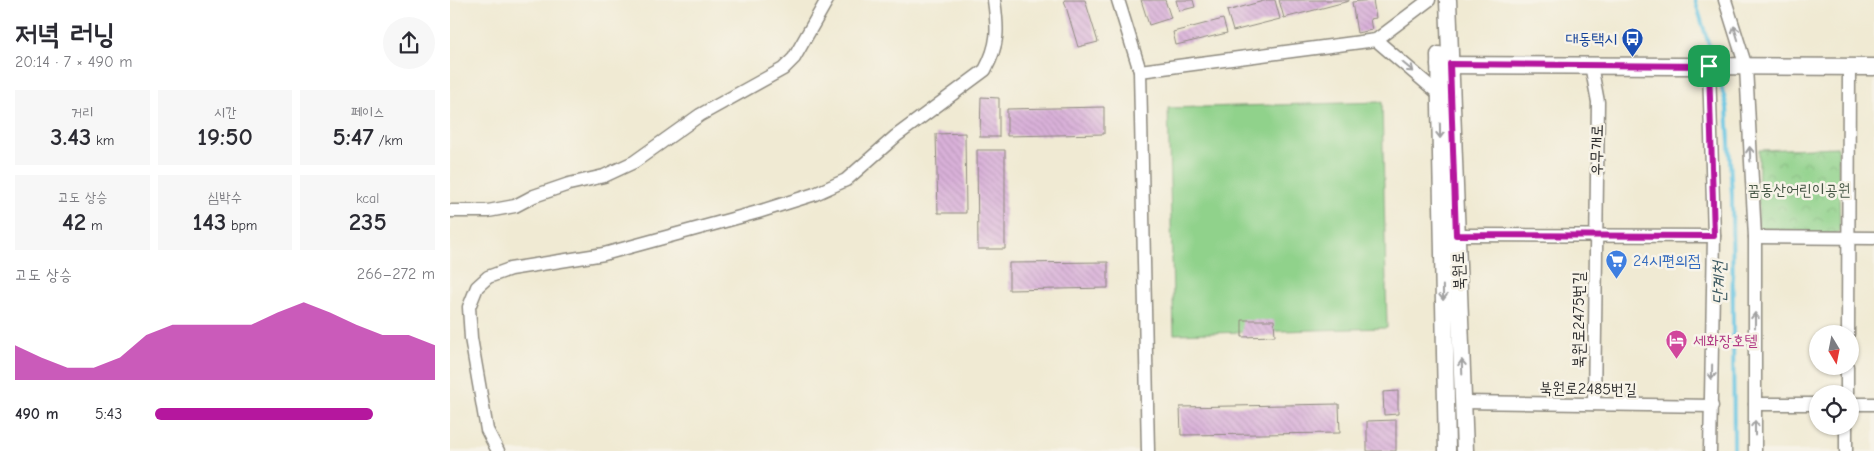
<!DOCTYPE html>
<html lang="ko">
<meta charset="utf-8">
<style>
:root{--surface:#fff;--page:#f7f7f7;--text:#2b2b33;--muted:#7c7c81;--accent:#b5179e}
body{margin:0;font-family:"Comic Neue","Poor Story",sans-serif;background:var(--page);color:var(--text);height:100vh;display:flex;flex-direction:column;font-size:19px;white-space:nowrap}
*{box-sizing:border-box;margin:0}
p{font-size:16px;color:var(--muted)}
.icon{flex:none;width:28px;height:28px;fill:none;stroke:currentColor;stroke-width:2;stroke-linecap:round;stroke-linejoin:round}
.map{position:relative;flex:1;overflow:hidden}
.panel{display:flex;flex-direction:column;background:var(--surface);width:450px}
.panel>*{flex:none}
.needle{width:32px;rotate:170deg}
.fabs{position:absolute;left:1359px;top:325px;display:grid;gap:10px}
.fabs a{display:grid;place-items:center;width:50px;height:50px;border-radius:50%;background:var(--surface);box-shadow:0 1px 4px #0004;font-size:25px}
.pin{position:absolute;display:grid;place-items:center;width:42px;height:42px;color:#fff;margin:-21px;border-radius:10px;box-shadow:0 2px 8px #0006}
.round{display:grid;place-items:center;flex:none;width:52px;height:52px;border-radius:26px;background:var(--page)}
.head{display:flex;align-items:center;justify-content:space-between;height:85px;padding:0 15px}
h1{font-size:28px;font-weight:700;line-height:38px}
.stats{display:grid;grid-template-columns:repeat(3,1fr);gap:8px;height:85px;padding:5px 15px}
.stats div{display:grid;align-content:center;border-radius:0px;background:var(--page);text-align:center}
.stats b{font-size:25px;font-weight:700}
.stats small{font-size:14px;font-weight:400}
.stats p{font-size:14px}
.chart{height:140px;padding:10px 15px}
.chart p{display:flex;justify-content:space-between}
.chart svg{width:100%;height:90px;margin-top:5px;fill:var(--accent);opacity:.7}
ul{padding:0 15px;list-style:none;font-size:16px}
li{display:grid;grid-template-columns:80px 60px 1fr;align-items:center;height:38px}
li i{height:12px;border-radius:6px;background:var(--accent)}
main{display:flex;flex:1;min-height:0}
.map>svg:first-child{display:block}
.grass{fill:#90d28b;stroke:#5e7e5b}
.park{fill:url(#park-crowns);stroke:#5e7e5b}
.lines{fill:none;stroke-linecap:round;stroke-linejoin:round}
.stream{stroke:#65c5e3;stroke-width:4}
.building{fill:url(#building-back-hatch)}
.minor-casing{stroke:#8e8a7f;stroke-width:15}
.tertiary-casing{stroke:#8e8a7f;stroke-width:19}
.minor{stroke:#fff;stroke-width:12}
.tertiary{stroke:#fff;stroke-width:16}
.oneway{stroke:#a0a0a0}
.route-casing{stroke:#fff;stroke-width:10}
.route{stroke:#b5179e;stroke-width:6}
.labels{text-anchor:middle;stroke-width:5;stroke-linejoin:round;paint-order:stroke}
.transit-label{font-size:16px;fill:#164399;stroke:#f7f3e8;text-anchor:end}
.street-label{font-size:16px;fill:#2b2b2b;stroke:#f7f3e8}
.park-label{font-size:16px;fill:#445543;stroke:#f7f3e8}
.shop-label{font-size:16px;fill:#366cbe;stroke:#f7f3e8;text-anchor:start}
.hotel-label{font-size:16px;fill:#b23c85;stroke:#f7f3e8;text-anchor:start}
.water-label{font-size:18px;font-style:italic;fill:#3c5962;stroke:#f7f3e8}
</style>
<main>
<section class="panel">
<div class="head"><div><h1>저녁 러닝</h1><p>20:14 · 7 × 490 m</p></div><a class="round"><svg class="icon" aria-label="share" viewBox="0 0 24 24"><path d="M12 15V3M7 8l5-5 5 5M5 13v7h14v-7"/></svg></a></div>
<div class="stats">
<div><p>거리</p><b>3.43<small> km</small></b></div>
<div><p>시간</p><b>19:50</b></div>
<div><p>페이스</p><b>5:47<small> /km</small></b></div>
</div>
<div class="stats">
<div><p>고도 상승</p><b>42<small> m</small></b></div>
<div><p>심박수</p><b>143<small> bpm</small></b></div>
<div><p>kcal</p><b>235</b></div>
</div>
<div class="chart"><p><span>고도 상승</span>266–272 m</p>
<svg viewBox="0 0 160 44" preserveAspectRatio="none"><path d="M0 44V27L10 33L20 38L30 38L40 33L50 22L60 17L70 17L80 17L90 17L100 11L110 6L120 11L130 17L140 22L150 22L160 27V44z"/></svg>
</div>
<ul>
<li><b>490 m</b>5:43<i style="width:78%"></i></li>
</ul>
</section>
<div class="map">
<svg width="1424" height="451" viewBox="0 0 1424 451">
<defs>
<pattern id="park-crowns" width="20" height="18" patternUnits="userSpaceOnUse" patternTransform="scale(1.25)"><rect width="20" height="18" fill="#90d28b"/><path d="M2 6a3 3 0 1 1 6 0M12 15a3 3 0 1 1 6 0" fill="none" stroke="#7cb478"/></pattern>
<pattern id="building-back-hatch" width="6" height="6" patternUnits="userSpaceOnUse" patternTransform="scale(1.25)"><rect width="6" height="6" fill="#d9b1d9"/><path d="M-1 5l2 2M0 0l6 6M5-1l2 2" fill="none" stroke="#ba98ba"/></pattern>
</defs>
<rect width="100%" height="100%" fill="#f7f3e8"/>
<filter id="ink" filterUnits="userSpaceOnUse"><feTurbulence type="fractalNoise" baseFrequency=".02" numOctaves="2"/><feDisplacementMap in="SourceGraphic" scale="10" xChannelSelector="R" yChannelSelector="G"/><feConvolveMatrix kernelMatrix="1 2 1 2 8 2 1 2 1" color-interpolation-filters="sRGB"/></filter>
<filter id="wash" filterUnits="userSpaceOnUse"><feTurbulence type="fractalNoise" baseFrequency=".0096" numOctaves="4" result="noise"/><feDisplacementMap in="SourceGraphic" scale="20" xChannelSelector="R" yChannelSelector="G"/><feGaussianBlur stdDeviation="1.12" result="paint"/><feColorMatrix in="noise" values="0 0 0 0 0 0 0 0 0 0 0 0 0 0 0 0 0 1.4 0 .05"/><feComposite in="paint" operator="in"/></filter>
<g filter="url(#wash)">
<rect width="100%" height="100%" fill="#f0ead3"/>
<path class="grass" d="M932 102 937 328 724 334 718 108Z"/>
<path class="park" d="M1388 147 1390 229 1387 234H1312L1308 228 1309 150Z"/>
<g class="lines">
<g class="stream">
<path d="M1245 0 1264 62"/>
<path d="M1267 71 1277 107 1282 195 1284 451"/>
</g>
</g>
<g id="blocks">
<g class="building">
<path d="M614 0H635L648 42 628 47Z"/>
<path d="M691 0H715L721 18 699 25Z"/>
<path d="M726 0H743L745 7 729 11Z"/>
<path d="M817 0H825L830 19 783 31 777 11Z"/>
<path d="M829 0H899V1L834 18Z"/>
<path d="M923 0 926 18 920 19 922 30 907 33 902 2Z"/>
<path d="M773 19 777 33 726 45 723 32Z"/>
<path d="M531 97 549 98V137H530Z"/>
<path d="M654 107V134L557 136V109Z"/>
<path d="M515 133 516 213H488L486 134Z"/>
<path d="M527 150H555V249H528Z"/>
<path d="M658 262V288L559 290V263Z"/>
<path d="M792 320H824L825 336 792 337Z"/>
<path d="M948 391V414L934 415 933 392Z"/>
<path d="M889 404 890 433 731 435 730 407Z"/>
<path d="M946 420V451H917V421Z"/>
</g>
</g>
</g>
<g filter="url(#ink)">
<use href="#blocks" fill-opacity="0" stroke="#8e8a7f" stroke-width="1"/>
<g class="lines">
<defs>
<g id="minor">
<path d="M668 0 690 71 698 451"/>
<path d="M1275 0 1296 67 1305 237V451"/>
<path d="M926 40 989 94"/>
<path d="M1141 65 1148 102 1144 404"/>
<path d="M1259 66 1264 236 1260 451"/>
<path d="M690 71 926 40 979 0"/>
<path d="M0 211H38L65 206 84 196 119 184 154 176 184 162 250 115 333 69 344 58 377 0"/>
<path d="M1006 235 1264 236"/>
<path d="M1305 237 1424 238"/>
<path d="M1398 334 1399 66"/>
<path d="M1397 394V366"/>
<path d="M1013 402 1262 406"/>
<path d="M1305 404H1368"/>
<path d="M1400 404H1424"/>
<path d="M48 451 37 430 21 338 19 307 27 287 38 277 60 269 154 254 308 212 365 194 396 180 446 136 535 70C549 44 548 29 544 0"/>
<path d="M1396 451V426"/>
</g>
<g id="tertiary">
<path d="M998 0 1015 451"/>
<path d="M989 55 997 451"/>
<path d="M989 65 1424 67"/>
</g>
</defs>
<use href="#minor" class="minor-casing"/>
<use href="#tertiary" class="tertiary-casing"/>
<use href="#minor" class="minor"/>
<use href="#tertiary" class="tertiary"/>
</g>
<defs><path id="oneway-shaft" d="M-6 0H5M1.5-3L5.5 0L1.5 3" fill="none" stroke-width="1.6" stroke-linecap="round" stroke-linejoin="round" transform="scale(1.25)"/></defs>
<g class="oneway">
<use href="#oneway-shaft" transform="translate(1286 33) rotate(-107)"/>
<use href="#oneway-shaft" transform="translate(958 67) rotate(40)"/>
<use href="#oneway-shaft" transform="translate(990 131) rotate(89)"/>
<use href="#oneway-shaft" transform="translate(1300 154) rotate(-93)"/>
<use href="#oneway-shaft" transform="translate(993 293) rotate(89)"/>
<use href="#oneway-shaft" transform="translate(1305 320) rotate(-90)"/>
<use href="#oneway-shaft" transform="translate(1012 367) rotate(-92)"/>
<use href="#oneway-shaft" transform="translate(1262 372) rotate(91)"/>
<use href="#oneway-shaft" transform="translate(1305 428) rotate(-90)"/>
</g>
</g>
<g class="lines" filter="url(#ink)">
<defs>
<path id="route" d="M1000 64 1259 66 1264 236 1006 235Z"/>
</defs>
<use href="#route" class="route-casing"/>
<use href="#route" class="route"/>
</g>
<defs>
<symbol id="bus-pin" viewBox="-11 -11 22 30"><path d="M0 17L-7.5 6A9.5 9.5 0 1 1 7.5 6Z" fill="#1a4fb4" stroke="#f7f3e8"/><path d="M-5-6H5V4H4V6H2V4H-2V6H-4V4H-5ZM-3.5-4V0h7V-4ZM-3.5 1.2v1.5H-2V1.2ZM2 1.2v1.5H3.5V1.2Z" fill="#fff"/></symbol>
<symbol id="supermarket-pin" viewBox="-11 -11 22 30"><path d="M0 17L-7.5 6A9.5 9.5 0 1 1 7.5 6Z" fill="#3f7fe0" stroke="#f7f3e8"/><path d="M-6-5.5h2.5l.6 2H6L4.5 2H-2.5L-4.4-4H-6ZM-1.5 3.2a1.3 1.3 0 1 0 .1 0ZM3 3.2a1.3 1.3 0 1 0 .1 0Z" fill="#fff"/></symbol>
<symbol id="hotel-pin" viewBox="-11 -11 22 30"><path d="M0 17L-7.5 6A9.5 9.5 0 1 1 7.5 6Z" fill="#d1479c" stroke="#f7f3e8"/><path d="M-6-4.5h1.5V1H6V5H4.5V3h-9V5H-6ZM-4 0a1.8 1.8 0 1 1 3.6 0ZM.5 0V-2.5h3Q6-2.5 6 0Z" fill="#fff"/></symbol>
</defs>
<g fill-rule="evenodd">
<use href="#bus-pin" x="1170" y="26" width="25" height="34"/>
<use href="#supermarket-pin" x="1154" y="248" width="25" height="34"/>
<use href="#hotel-pin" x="1214" y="328" width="25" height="34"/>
</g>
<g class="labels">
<g class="transit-label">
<text x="1167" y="44">대동택시</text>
</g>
<g class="street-label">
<text transform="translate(1146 150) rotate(-89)" y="6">우무개로</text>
<text transform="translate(1008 271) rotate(-92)" y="6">북원로</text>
<text transform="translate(1128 320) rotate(-90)" y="6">북원로2475번길</text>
<text transform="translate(1138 388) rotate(1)" y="6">북원로2485번길</text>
</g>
<g class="park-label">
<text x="1349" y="195">꿈동산어린이공원</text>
</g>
<g class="shop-label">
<text x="1183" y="266">24시편의점</text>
</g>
<g class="hotel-label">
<text x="1243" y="346">세화장호텔</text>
</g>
<g class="water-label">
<text transform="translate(1269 283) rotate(-90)" y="6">단계천</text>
</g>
</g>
</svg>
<div class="fabs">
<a><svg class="needle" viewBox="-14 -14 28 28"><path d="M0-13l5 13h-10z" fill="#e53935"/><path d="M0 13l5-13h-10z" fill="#7c7c81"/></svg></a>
<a><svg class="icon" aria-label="locate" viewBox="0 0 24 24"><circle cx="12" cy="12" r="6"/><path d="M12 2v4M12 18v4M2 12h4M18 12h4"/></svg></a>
</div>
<div class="pin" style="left:1259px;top:66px;background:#1e9e55"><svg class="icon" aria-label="arrive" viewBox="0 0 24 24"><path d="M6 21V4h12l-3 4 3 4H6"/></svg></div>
</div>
</main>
